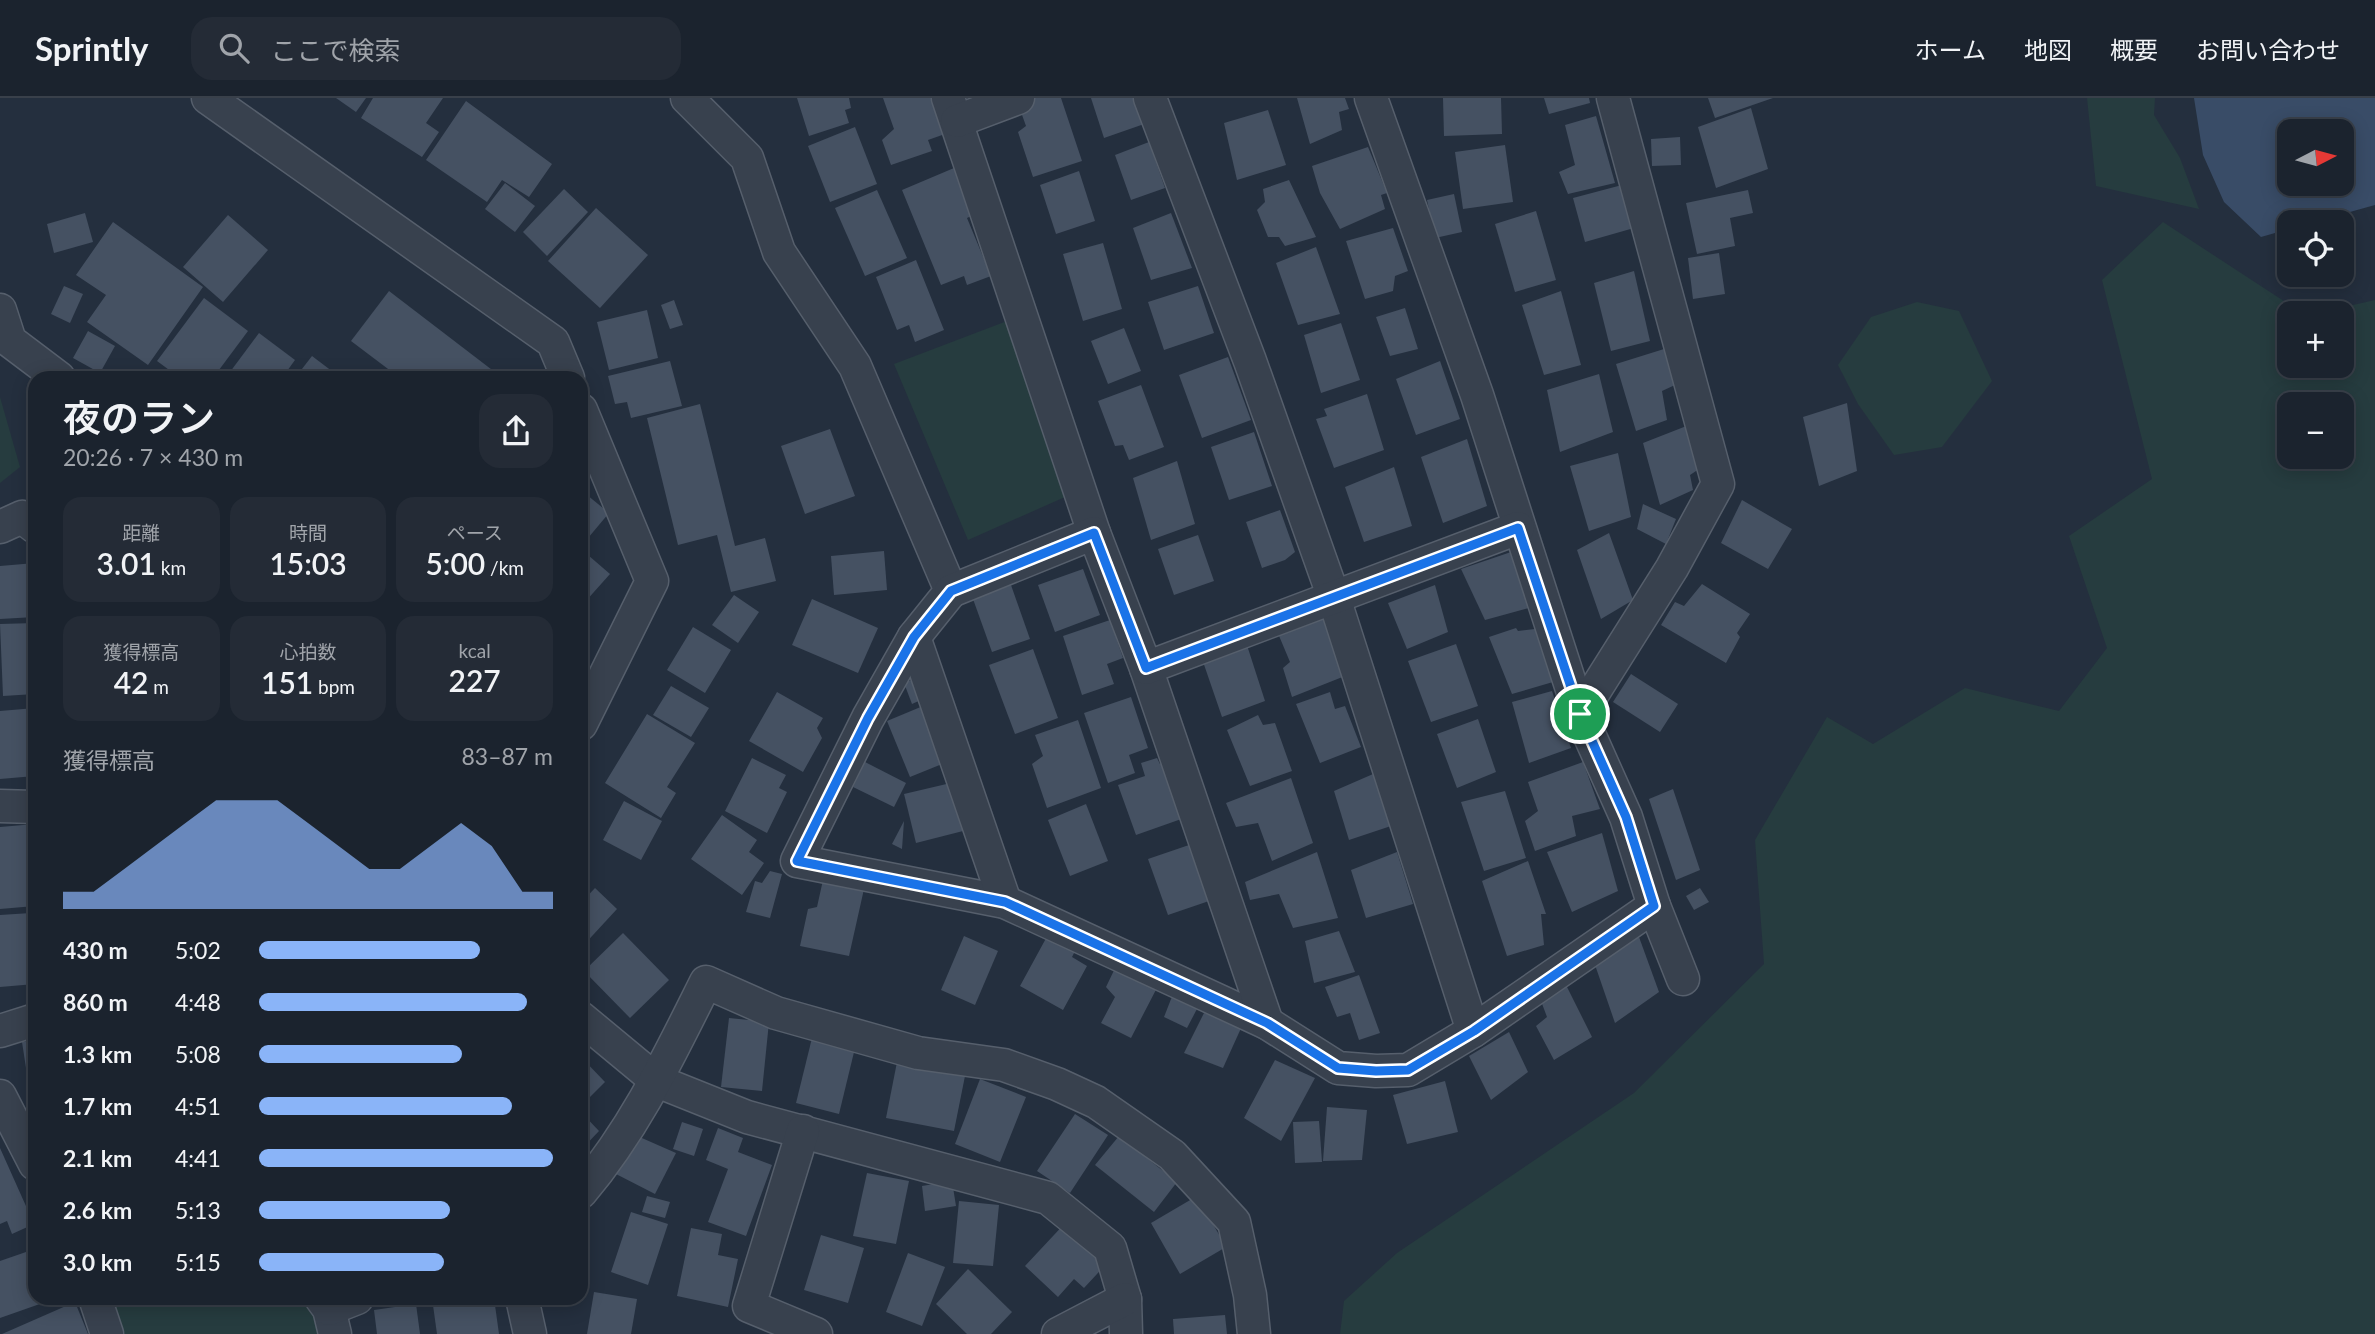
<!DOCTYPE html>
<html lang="ja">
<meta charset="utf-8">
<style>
:root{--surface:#1b232e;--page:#242b36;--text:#f1f3f6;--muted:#a0a4aa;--line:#39404a;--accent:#8ab4f8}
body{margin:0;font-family:Lato,"Noto Sans JP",sans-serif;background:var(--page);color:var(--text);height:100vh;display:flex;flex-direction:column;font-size:26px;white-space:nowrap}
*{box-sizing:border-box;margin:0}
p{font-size:23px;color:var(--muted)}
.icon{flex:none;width:38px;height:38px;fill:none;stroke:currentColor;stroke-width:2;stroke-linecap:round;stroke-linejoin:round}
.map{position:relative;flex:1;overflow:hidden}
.side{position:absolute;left:28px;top:273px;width:560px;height:934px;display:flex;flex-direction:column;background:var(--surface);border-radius:21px;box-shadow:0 4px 18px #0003,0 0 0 2px var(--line)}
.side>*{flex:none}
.needle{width:46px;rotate:84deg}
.tools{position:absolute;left:2277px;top:21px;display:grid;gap:14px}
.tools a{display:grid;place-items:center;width:77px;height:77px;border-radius:14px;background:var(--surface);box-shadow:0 4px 18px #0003,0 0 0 2px var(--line);font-size:35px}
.pin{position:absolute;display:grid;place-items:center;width:60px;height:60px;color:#fff;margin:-30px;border:4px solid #fff;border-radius:50%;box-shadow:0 2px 7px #0007}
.round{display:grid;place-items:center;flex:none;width:74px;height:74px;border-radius:21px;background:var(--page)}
.headline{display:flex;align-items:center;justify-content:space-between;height:119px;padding:0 35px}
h1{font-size:38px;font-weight:600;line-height:52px}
.figures{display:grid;grid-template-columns:repeat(3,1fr);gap:10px;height:119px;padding:7px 35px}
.figures div{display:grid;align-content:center;border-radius:18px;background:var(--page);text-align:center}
.figures b{font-size:30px;font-weight:600}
.figures small{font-size:19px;font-weight:400}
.figures p{font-size:19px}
.chart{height:196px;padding:14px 35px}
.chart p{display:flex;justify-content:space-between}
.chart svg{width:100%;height:126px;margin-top:7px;fill:var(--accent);opacity:.7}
ul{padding:0 35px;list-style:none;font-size:23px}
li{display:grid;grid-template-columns:112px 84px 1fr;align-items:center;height:52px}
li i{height:18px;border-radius:9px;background:var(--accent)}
header{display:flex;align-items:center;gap:42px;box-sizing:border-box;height:98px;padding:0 35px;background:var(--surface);border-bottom:2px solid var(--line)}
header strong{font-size:33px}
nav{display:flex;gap:38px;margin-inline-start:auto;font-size:24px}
.search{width:490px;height:63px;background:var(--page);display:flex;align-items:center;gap:18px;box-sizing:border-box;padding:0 24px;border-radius:21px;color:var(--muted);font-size:26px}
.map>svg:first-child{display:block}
.green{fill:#263c3f;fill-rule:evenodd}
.water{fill:#394c67;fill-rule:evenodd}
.building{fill:#455162}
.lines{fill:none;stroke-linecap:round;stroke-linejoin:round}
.minor-casing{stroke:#565f6c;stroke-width:35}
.minor{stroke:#38414e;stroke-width:32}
.route-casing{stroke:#fff;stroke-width:14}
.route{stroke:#1a73e8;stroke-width:9}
</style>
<header>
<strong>Sprintly</strong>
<div class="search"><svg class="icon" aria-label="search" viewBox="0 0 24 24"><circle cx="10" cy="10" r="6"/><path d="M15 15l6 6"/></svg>ここで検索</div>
<nav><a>ホーム</a><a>地図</a><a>概要</a><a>お問い合わせ</a></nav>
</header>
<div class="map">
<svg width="2375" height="1236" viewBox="0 0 2375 1236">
<rect width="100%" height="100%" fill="#242f3e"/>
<g class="green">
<path d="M2087 0H2155L2154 17 2180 60 2199 111 2096 88Z"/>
<path d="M2163 124 2302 215H2289V268H2342V215H2318L2375 202V1236H1340L1344 1203 1397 1155 1634 995 1764 866 1755 742 1827 619 1873 646 1965 590 2059 613 2107 550 2069 438 2152 381 2102 182ZM2342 306V359H2289V306Z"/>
<path d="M1917 204 1959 213 1992 283 1942 349 1894 357 1858 306 1838 267 1871 219Z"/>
<path d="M1007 223 1065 399 968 442 894 266Z"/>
<path d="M0 299 20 369 0 385Z"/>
<path d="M107 1201H302L314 1218 320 1236H120Z"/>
</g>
<path class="water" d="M2194 0H2375V107L2314 124H2289V131L2261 139 2224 104 2203 57ZM2289 33H2342V86H2289Z"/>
<g class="building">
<path d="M336 0H366L356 14Z"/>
<path d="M373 0H443L426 25 439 34 422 59 361 20Z"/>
<path d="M797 0H849L851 10 845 12 849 25 809 38Z"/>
<path d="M883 0H933L945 36 928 42 932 53 891 67 882 42 894 31Z"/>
<path d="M1026 0H1061L1082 63 1033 79 1018 34 1026 28 1017 3Z"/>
<path d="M1091 0H1137L1147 25 1104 40Z"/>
<path d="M1297 0H1345L1349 11 1339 14 1342 32 1310 46Z"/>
<path d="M1443 0H1501L1502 36 1444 38Z"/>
<path d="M1544 0H1589L1590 5 1549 16Z"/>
<path d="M1708 0H1773L1715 20Z"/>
<path d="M466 3 552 66 529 99 502 82 487 104 426 62Z"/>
<path d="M1751 10 1768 71 1716 90 1698 29Z"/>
<path d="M1268 12 1286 67 1237 82 1224 25Z"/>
<path d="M1596 18 1615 85 1568 96 1559 74 1575 67 1565 27Z"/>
<path d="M855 29 877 86 830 104 808 48Z"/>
<path d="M1680 39 1681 67 1652 68 1651 41Z"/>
<path d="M1149 44 1165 90 1131 102 1115 57Z"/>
<path d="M1505 47 1513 104 1463 111 1455 54Z"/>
<path d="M1368 49 1387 95 1381 97 1385 111 1340 131 1320 95 1312 68Z"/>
<path d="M954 70 973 117 967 120 991 178 967 187 964 178 941 187 902 92Z"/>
<path d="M1079 73 1095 123 1056 136 1040 87Z"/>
<path d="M1289 82 1316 139 1285 148 1279 139H1268L1257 112 1265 104 1263 91Z"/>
<path d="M505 85 535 108 515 134 485 111Z"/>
<path d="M1622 87 1634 130 1585 144 1573 100Z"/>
<path d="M564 91 588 114 547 158 523 134Z"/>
<path d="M877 92 907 160 865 178 835 110Z"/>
<path d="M1748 92 1753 115 1730 120 1735 148 1697 156 1686 105Z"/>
<path d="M1454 96 1462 134 1435 140 1427 102Z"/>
<path d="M596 110 648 157 600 210 548 163Z"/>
<path d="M1536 113 1556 182 1515 194 1495 126Z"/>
<path d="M85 115 93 144 54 155 47 126Z"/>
<path d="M1171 115 1192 170 1151 182 1133 130Z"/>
<path d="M228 117 268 152 223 204 183 169Z"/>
<path d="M113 124 203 189 148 267 87 224 106 197 76 177Z"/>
<path d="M1393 130 1408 173 1395 178 1393 193 1365 201 1346 143Z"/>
<path d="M1103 145 1122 211 1083 223 1063 156Z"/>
<path d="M1316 149 1340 216 1298 227 1276 165Z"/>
<path d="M1719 155 1725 196 1693 201 1688 160Z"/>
<path d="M916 162 944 232 915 244 909 227 897 232 876 179Z"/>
<path d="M1634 173 1650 243 1611 253 1594 185Z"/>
<path d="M64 188 83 196 70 225 51 216Z"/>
<path d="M1198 188 1214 235 1164 252 1148 204Z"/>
<path d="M389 193 500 278 498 280H400L351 243Z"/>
<path d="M1561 193 1581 267 1544 277 1522 207Z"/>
<path d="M204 200 248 233 213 280H180L157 263Z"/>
<path d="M674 202 683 227 670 231 661 207Z"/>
<path d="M1405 210 1418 251 1390 258 1376 219Z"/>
<path d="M647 212 658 260 609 272 597 224Z"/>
<path d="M1341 225 1360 282 1321 295 1304 237Z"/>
<path d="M1124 230 1141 273 1108 286 1091 243Z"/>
<path d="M88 233 115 248 100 275 73 260Z"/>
<path d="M259 235 295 262 282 280H239L230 274Z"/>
<path d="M1664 251 1675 287 1662 293 1667 322 1636 333 1616 266Z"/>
<path d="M312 258 341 280H295Z"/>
<path d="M1228 259 1251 322 1202 340 1179 277Z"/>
<path d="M670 263 682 308 631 320 627 304 615 306 608 278Z"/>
<path d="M1440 263 1460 321 1416 337 1396 281Z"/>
<path d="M1599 276 1613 334 1560 354 1547 292Z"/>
<path d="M1141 287 1164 349 1129 362 1123 347 1115 348 1098 303Z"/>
<path d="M1367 296 1384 352 1334 370 1316 321 1327 318 1324 311Z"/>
<path d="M1847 305 1857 373 1819 388 1803 319Z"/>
<path d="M700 306 735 448 765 440 776 483 731 494 717 437 678 447 647 320Z"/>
<path d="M1689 327 1699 371 1690 377 1693 392 1660 407 1643 345Z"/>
<path d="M830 331 855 398 805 416 781 348Z"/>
<path d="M1254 334 1272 388 1229 402 1211 349Z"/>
<path d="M1467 341 1487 408 1443 425 1421 359Z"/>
<path d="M1618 355 1631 419 1589 433 1570 368Z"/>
<path d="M1177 363 1195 426 1151 442 1133 380Z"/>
<path d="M1394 369 1412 428 1364 444 1345 389Z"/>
<path d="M581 392 609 415 583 446 581 445Z"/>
<path d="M1742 402 1792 431 1768 471 1721 445Z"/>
<path d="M1643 406 1676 421 1666 446 1637 431Z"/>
<path d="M1280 412 1295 454 1285 462 1262 470 1246 424Z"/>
<path d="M1609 435 1633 502 1601 521 1577 452Z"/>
<path d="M1198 437 1214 483 1174 497 1158 451Z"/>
<path d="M581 451 610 476 585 504 581 501Z"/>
<path d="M884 453 887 492 834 497 831 458Z"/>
<path d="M1511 454 1529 510 1485 522 1461 471Z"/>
<path d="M35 465V519L0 521V468Z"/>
<path d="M1083 471 1100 517 1055 534 1038 487Z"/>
<path d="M1702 486 1750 516 1737 535 1740 539 1726 565 1661 527 1675 504 1684 508Z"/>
<path d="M1011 487 1030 541 992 554 973 501Z"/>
<path d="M1435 487 1448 534 1407 551 1388 505Z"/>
<path d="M734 497 759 514 738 545 712 527Z"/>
<path d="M812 501 878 530 858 575 792 547Z"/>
<path d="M1324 517 1345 578 1292 599 1283 570 1290 564 1277 533Z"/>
<path d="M1110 522 1123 560 1107 566 1114 586 1082 597 1063 538Z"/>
<path d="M35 525V596L3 598 0 526Z"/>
<path d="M693 529 731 552 705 595 667 572Z"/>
<path d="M1516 530 1518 533 1535 531 1553 584 1512 596 1489 539Z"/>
<path d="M1244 538 1265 603 1222 619 1199 552Z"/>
<path d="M1456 546 1478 608 1431 624 1408 563Z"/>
<path d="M1033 551 1058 620 1015 636 989 567Z"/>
<path d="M1631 576 1678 606 1660 634 1613 604Z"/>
<path d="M914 581 923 601 912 606 904 585Z"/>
<path d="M671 588 709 610 691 639 653 617Z"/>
<path d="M1552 593 1571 650 1529 665 1512 604Z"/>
<path d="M777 594 823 620 817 630 822 640 803 674 749 643Z"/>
<path d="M1330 594 1335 611 1345 608 1361 649 1320 665 1296 606Z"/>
<path d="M1131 599 1148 650 1129 657 1135 675 1108 685 1084 615Z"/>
<path d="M923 608 947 664 910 679 887 623Z"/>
<path d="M35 610V678L0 681V613Z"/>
<path d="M647 616 695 645 667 689 676 695 661 720 605 685Z"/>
<path d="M1258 617 1263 627 1275 625 1292 673 1250 688 1227 632Z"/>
<path d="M1478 621 1496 674 1457 690 1437 636Z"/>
<path d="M1078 622 1101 690 1047 710 1032 666 1043 658 1035 637Z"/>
<path d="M752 660 786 677 779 690 787 694 767 735 725 713Z"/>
<path d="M1157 660 1160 666 1168 664 1187 719 1136 737 1118 687 1145 678 1141 665Z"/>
<path d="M865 664 906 685 894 709 853 689Z"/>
<path d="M1583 664 1600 711 1572 718 1576 738 1535 753 1525 723 1538 713 1528 684Z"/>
<path d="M1380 673 1397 726 1349 742 1334 693Z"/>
<path d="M1291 680 1313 745 1272 763 1258 725 1236 729 1226 705Z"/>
<path d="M955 684 967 732 916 745 904 696Z"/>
<path d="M1673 691 1700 772 1676 782 1649 701Z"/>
<path d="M1505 693 1526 760 1484 773 1461 704Z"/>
<path d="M624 703 662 723 641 762 603 742Z"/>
<path d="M1086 706 1108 763 1070 778 1048 722Z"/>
<path d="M722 717 757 742 749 754 764 765 742 797 691 761Z"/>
<path d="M904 723 902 751 892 746Z"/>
<path d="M35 726V808L0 811V729Z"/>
<path d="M1602 735 1618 793 1572 814 1547 754Z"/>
<path d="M1189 747 1209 803 1168 817 1148 761Z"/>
<path d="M1317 754 1338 820 1293 830 1279 796 1250 802 1245 784Z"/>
<path d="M1397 754 1413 806 1366 820 1351 772Z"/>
<path d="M1528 763 1546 816H1541L1544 847 1507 858 1482 783Z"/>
<path d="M770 773 782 776 770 820 746 814 755 783 762 785Z"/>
<path d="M823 782 864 791 849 858 800 848 808 811 817 809Z"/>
<path d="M595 790 617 811 581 850V805Z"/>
<path d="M1700 790 1709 804 1694 812 1686 798Z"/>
<path d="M31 815 35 886 0 889V817Z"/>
<path d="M1050 833 1077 849 1072 859 1087 868 1063 912 1020 888Z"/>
<path d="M1339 833 1355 874 1314 885 1305 843Z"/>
<path d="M623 835 669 882 630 920 584 873Z"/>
<path d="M964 838 998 853 975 907 941 892Z"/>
<path d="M1639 839 1659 894 1615 925 1594 864Z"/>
<path d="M1119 862 1160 884 1131 940 1101 925 1115 899 1106 889Z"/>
<path d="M1359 877 1380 935 1359 942 1350 915 1337 919 1325 889Z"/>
<path d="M1566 887 1592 939 1554 962 1536 928 1547 919 1541 903Z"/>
<path d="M1173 896 1198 909 1187 930 1164 919Z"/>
<path d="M1204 915 1242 928 1223 970 1184 955Z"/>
<path d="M729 920 769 924 762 993 721 989Z"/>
<path d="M1509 934 1528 974 1491 1002 1469 958Z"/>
<path d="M812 940 855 950 839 1016 796 1005Z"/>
<path d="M35 942V1009H32L22 944Z"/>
<path d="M581 959 605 984 581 1008Z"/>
<path d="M1275 962 1315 980 1281 1043 1244 1020Z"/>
<path d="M897 964 965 978 954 1033 886 1020Z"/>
<path d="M980 981 1026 999 1000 1064 955 1046Z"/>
<path d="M1445 983 1458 1034 1407 1046 1393 997Z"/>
<path d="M1327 1009 1367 1012 1362 1062 1323 1063Z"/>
<path d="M581 1014 599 1033 581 1052Z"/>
<path d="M1075 1016 1108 1037 1070 1095 1037 1073Z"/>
<path d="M1319 1023 1322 1064 1295 1065 1293 1024Z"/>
<path d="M682 1024 703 1031 694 1058 673 1051Z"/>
<path d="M718 1030 743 1040 738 1054 772 1067 746 1138 708 1124 728 1071 706 1062Z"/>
<path d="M635 1037 676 1055 655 1096 616 1076Z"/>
<path d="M1119 1038 1177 1084 1154 1114 1095 1067Z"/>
<path d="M0 1050 34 1126 12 1136 7 1123 0 1126Z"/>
<path d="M867 1075 909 1083 896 1146 853 1138Z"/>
<path d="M952 1083 956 1108 925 1113 922 1088Z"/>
<path d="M647 1098 670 1104 665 1120 642 1114Z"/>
<path d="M1197 1098 1226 1149 1180 1176 1151 1125Z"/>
<path d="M959 1103 999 1107 993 1168 953 1165Z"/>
<path d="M631 1114 668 1126 648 1187 611 1174Z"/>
<path d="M1068 1122 1110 1162 1084 1190 1074 1181 1058 1199 1025 1168Z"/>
<path d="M691 1130 722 1136 718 1157 738 1161 728 1209 677 1198Z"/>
<path d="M821 1137 864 1150 848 1205 804 1192Z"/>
<path d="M26 1154 35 1176V1200L54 1201 0 1220V1163Z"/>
<path d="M908 1155 945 1169 922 1228 886 1214Z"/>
<path d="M968 1171 1012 1214 991 1236H967L936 1206Z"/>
<path d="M594 1194 637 1201 631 1236H587Z"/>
<path d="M432 1200H494L499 1236H437Z"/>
<path d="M75 1204 88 1236H2Z"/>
<path d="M416 1206 420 1236H377L374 1212Z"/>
<path d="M1225 1217 1227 1236H1174L1173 1221Z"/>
</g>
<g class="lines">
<defs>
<g id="minor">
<path d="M208 0 553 244 568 280"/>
<path d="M687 0 747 60 779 154 855 268 951 493 914 539 868 620 797 763 1005 804 1267 925 1338 970 1376 973 1408 972 1473 933 1654 808 1626 719 1580 616 1477 297 1371 0"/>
<path d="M948 0 1094 435 1146 570 1267 925"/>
<path d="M1150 0 1250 263 1334 500 1473 933"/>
<path d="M957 23 1018 0"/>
<path d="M0 212 10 243 59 280"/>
<path d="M581 312 652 483 581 626"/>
<path d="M0 429 22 419 35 429"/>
<path d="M951 493 1094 435"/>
<path d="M914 539 1005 804"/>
<path d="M1146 570 1518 430"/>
<path d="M1580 616 1672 470 1718 386 1613 0"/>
<path d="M0 708 35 709"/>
<path d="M1654 808 1683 881"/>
<path d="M581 920 657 983 747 1019 1048 1100 1110 1150 1125 1201 1126 1236"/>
<path d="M0 933 35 922"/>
<path d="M0 998 35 1066"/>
<path d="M803 1033 749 1208 816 1236"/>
<path d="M581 1094C635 1030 669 958 706 884L776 915 918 955 1004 967 1057 986 1096 1004 1172 1057 1234 1124 1250 1197 1254 1236"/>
<path d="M95 1200 107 1236"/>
<path d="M321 1200 329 1211 335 1236"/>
<path d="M522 1200 530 1236"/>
<path d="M329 1211 357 1200"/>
<path d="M1058 1236 1125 1201"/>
</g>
</defs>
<use href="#minor" class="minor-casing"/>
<use href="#minor" class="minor"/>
</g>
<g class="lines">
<defs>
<path id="route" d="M1518 430 1580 616 1626 719 1654 808 1474 933 1408 972 1376 973 1338 970 1267 925 1005 804 797 763 868 620 914 539 951 493 1094 435 1146 570Z"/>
</defs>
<use href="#route" class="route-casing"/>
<use href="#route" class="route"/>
</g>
</svg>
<div class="tools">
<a><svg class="needle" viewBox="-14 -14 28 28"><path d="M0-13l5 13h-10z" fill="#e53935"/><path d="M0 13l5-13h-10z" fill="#a0a4aa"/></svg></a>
<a><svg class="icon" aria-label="locate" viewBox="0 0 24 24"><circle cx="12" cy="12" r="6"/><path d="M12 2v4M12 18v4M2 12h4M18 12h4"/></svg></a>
<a>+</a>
<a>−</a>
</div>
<div class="pin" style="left:1580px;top:616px;background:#1e9e55"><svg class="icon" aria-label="arrive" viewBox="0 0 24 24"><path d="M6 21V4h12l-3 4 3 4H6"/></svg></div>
<section class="side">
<div class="headline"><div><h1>夜のラン</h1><p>20:26 · 7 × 430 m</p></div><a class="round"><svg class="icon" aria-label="share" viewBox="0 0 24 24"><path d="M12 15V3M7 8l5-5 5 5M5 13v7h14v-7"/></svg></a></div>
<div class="figures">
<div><p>距離</p><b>3.01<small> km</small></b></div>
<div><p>時間</p><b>15:03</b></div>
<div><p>ペース</p><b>5:00<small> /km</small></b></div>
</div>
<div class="figures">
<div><p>獲得標高</p><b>42<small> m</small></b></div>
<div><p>心拍数</p><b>151<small> bpm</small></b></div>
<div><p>kcal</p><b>227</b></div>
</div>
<div class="chart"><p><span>獲得標高</span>83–87 m</p>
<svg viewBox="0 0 160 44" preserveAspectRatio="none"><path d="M0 44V38L10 38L20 30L30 22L40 14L50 6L60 6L70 6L80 14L90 22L100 30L110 30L120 22L130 14L140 22L150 38L160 38V44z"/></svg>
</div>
<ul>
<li><b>430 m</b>5:02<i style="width:75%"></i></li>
<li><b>860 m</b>4:48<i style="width:91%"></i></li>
<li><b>1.3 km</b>5:08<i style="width:69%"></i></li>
<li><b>1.7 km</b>4:51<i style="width:86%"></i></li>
<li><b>2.1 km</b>4:41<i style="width:100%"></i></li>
<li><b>2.6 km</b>5:13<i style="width:65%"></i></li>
<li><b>3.0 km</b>5:15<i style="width:63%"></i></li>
</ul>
</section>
</div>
